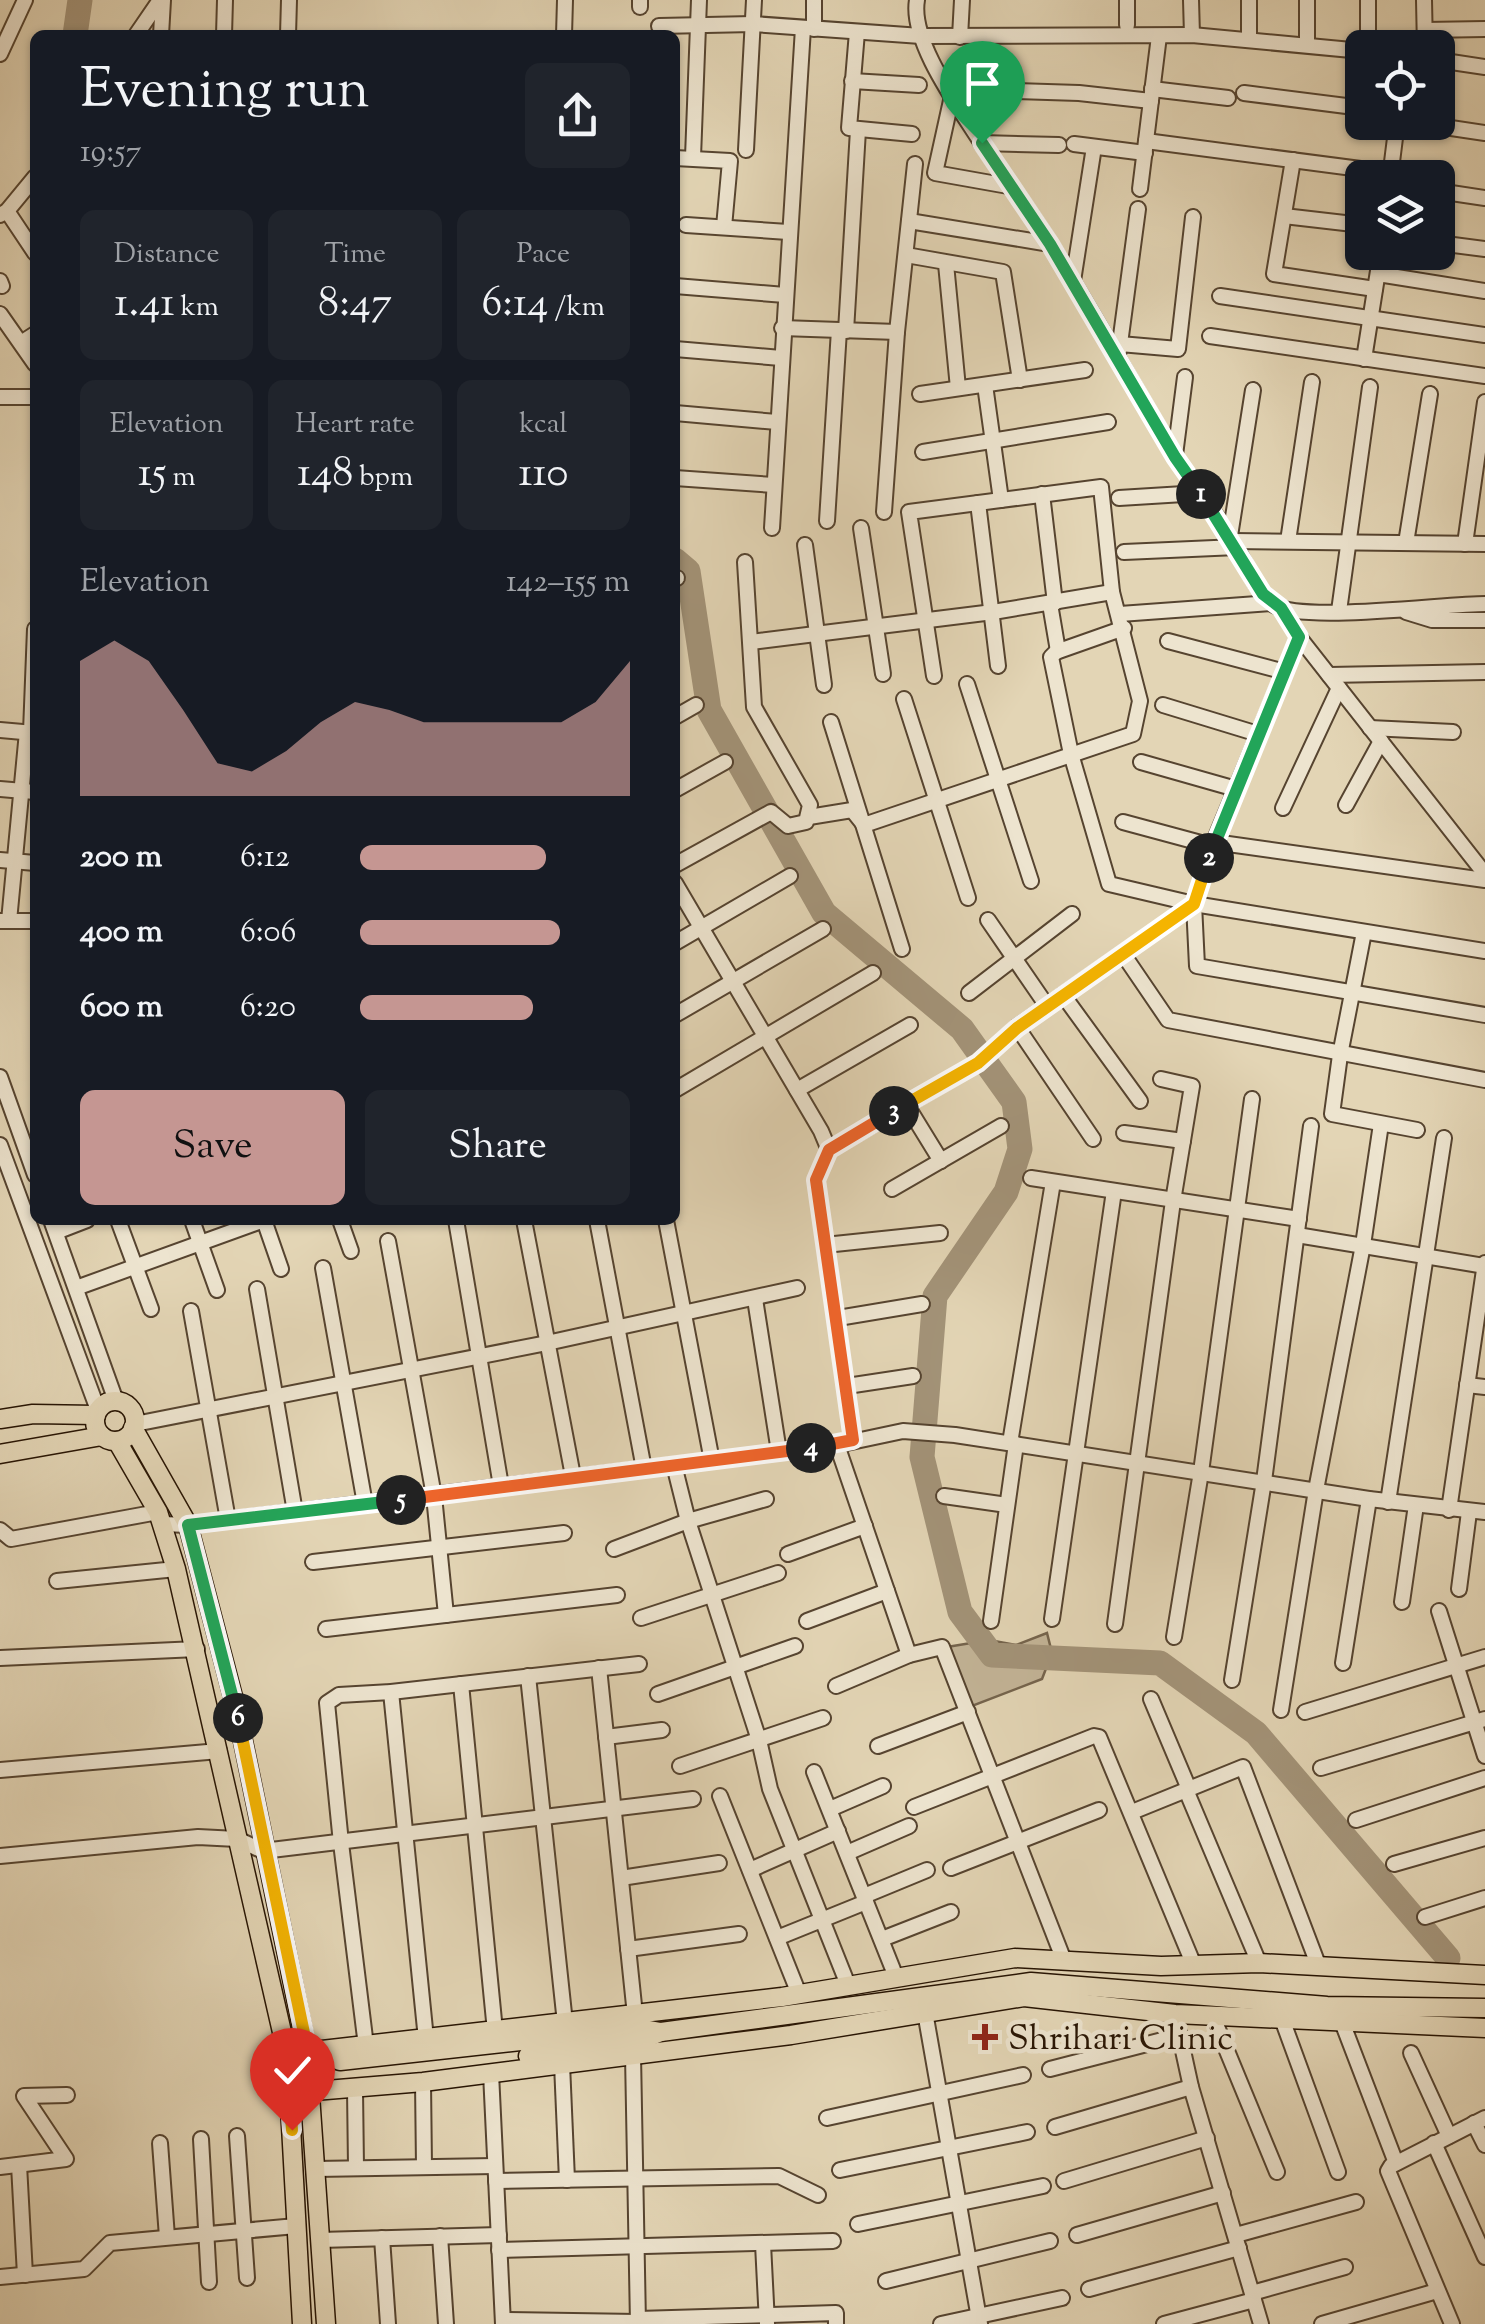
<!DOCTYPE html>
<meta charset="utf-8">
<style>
:root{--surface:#171b24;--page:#20242c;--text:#f1f3f6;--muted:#9ea1a6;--accent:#c59692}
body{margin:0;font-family:"Sorts Mill Goudy",serif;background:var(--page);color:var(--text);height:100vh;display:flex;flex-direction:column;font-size:38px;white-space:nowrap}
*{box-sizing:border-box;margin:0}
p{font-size:32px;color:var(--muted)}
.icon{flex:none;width:55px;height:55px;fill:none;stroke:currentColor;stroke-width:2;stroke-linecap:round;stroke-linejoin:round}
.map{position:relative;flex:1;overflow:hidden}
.details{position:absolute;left:30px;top:30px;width:650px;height:1195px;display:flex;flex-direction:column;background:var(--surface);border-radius:15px;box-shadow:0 2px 8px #0004}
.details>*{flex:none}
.tools{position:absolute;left:1345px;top:30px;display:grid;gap:20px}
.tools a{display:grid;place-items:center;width:110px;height:110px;border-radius:15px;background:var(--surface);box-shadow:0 2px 8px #0004;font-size:50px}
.pin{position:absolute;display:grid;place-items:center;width:85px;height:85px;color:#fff;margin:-102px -42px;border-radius:50% 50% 50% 0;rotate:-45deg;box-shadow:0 0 10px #0007}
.pin .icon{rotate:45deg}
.km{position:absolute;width:50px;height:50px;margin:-25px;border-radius:50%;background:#222;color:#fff;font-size:28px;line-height:50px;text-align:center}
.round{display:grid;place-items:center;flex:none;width:105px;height:105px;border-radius:15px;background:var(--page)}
.head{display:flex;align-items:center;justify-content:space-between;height:170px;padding:0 50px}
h1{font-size:55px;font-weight:600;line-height:75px}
.stats{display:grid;grid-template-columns:repeat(3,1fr);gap:15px;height:170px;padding:10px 50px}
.stats div{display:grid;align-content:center;border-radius:15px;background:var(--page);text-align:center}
.stats b{font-size:42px;font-weight:600}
.stats small{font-size:28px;font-weight:400}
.stats p{font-size:28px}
.chart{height:280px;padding:20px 50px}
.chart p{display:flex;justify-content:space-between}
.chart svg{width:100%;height:180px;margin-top:10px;fill:var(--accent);opacity:.7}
.action{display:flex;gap:20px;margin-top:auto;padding:20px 50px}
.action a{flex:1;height:115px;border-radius:15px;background:var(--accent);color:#111;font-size:40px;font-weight:600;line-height:115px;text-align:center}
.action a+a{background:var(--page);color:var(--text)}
ul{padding:0 50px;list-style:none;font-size:32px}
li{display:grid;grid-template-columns:160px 120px 1fr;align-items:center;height:75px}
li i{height:25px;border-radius:12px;background:var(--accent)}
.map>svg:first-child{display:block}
.green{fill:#c3b497;stroke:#75644d;stroke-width:2.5}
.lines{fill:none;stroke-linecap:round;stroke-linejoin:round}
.river{stroke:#a39378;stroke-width:25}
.minor-casing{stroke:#564430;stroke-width:18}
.major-casing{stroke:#271403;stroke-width:21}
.minor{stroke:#ede4cf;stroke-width:14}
.major{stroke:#e3d5b5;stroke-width:18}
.split-1-casing{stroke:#fff;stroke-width:20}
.split-2-casing{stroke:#fff;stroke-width:20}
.split-3-casing{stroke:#fff;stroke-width:20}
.split-4-casing{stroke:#fff;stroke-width:20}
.split-5-casing{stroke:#fff;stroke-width:20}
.split-6-casing{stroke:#fff;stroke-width:20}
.split-7-casing{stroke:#fff;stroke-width:20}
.split-1{stroke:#22a559;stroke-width:12}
.split-2{stroke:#22a559;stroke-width:12}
.split-3{stroke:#f5b400;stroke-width:12}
.split-4{stroke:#f0652b;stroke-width:12}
.split-5{stroke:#f0652b;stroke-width:12}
.split-6{stroke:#22a559;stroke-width:12}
.split-7{stroke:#f5b400;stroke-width:12}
.poi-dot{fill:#8f2418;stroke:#ede4cf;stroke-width:4}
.labels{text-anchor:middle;stroke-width:9;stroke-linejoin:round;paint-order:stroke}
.poi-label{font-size:35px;fill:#271403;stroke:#ede4cf;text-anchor:start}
</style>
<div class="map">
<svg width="1485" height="2324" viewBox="0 0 1485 2324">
<rect width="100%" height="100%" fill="#e3d5b5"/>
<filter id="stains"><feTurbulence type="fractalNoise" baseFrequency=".002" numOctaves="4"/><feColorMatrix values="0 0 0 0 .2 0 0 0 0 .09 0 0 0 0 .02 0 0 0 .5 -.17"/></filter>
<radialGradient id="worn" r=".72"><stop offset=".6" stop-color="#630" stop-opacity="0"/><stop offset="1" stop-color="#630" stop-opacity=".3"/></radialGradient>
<path class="green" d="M1047 1633 1052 1653 1042 1679 972 1706 947 1647 989 1640 1016 1645Z"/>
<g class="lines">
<g class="river">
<path d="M75 35 80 0"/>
<path d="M675 560 688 571 709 710 824 913 962 1029 1014 1102 1020 1149 1006 1192 935 1296 922 1457 960 1612 992 1655 1160 1663 1256 1733 1448 1958"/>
</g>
<defs>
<g id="minor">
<path d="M917 0C910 40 956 103 977 136 1002 175 1030 211 1054 250 1095 317 1133 385 1173 453 1190 481 1211 507 1229 535 1241 553 1256 593 1274 605 1302 623 1445 604 1485 604"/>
<path d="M1191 0 1192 35"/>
<path d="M1307 0V45"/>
<path d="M1368 0V48"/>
<path d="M1424 0 1425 48"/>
<path d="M640 7V0"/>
<path d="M1127 25V0"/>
<path d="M659 26 753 24 921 36 1192 35 1362 51"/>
<path d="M814 29V0"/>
<path d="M1425 30 1485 29"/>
<path d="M857 32 849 128 912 134"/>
<path d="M136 35 160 0"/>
<path d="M161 35 163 0"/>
<path d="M224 35 225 0"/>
<path d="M288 35 289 0"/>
<path d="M564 35 565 0"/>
<path d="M960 37 962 0"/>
<path d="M1249 39V0"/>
<path d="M0 54 25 0"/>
<path d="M1438 60 1485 67"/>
<path d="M852 81 919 85"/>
<path d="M948 89 1079 93 1151 101"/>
<path d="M1152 89 1228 98"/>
<path d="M1244 93 1362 108"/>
<path d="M952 96 935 173 1008 186"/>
<path d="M1411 122 1485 133"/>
<path d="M1146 141 1391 173"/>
<path d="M981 143 1059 145"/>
<path d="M1074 144 1145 153"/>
<path d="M746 150 754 0"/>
<path d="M693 157 699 0"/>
<path d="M675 158 730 161 724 227"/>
<path d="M1293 160 1274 274 1375 289"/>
<path d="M1390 178 1397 122"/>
<path d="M1140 189 1159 36"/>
<path d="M1438 191 1485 198"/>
<path d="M7 211 35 253"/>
<path d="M0 215 7 211 35 177"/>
<path d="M1284 216 1362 225"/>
<path d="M909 221 1050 244"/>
<path d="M686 225 788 232"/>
<path d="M1438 243 1485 249"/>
<path d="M906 255 1003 272 1020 380"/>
<path d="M946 264 958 388"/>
<path d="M1378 274 1485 291"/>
<path d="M0 281 2 286"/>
<path d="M1073 281 1094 147"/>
<path d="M675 286 785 295"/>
<path d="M1220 296 1485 335"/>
<path d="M0 314 35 364"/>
<path d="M782 328 897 332"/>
<path d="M846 331 858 130"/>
<path d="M1210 336 1485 376"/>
<path d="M21 343 35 334"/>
<path d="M1120 344 1178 349 1193 217"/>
<path d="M675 349 781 358"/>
<path d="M1119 351 1138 209"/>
<path d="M1364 359 1381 252"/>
<path d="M985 385 1001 500"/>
<path d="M920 394 1085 370"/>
<path d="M0 397H35"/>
<path d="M675 413 777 422"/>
<path d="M923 452 1108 422"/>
<path d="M1175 455 1185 377"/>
<path d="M675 478 774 485"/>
<path d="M1042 494 1055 603"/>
<path d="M1119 498 1200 493"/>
<path d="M978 503 998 666"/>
<path d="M884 512 897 332 915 164"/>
<path d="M827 521 839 330"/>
<path d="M772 528 803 28"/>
<path d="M861 528 883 674"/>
<path d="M1230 536 1253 390"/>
<path d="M1233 541 1485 544"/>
<path d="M1288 541 1312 382"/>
<path d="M1406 543 1430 394"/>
<path d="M1465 544 1485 402"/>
<path d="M805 545 824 685"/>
<path d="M1124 552 1237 547"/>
<path d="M675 579 677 578"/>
<path d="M1050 604 1058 651"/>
<path d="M1281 608 1299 637 1485 874"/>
<path d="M1339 611 1370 387"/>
<path d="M1406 612 1432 620H1485"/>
<path d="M1120 614 1271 603"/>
<path d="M1124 628 1056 652 1051 657 1071 754 1109 884 1194 904 1485 951"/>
<path d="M1168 641 1285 672"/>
<path d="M751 642 993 612 1112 592"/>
<path d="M1329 675 1485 672"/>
<path d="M967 684 1031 881"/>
<path d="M904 699 968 898"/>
<path d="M1163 705 1258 734"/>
<path d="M675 717 696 705"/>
<path d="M831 722 902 949"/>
<path d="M1370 728 1453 732"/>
<path d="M0 730 34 733"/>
<path d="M31 732 35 629"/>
<path d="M1141 762 1236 789"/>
<path d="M0 789 35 792"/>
<path d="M675 790 725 762"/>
<path d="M1346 805 1381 741"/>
<path d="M1283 808 1339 688"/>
<path d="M809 817 852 810 864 825 1133 734 1140 701 1112 592 1101 487 909 512 934 676"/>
<path d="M1123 822 1212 846"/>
<path d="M1214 842 1485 880"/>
<path d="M0 860 35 863"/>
<path d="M675 865 771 812 788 826 806 822 810 805 754 707 745 562"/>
<path d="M675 883 821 1131 829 1150 816 1180 853 1440"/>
<path d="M1194 904 1197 966 1485 1015"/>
<path d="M988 920 1047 1006"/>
<path d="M1 921H35"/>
<path d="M9 921 27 732"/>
<path d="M1364 932 1340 1055 1332 1114 1417 1130"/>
<path d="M675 943 790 876"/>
<path d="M1123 954 1168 1020 1485 1080"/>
<path d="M969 993 1072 914"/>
<path d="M1063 995 1140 1101"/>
<path d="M675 1015 823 929"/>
<path d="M1017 1027 1093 1139"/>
<path d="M0 1077 35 1175"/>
<path d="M675 1090 873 973"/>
<path d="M797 1090 910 1025"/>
<path d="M906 1104 941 1161"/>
<path d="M1124 1133 1183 1141"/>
<path d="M0 1145 98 1410"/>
<path d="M829 1150 978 1063 1017 1027 1194 904 1214 842 1299 637"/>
<path d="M1031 1178 1299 1219"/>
<path d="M892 1189 1001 1126"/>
<path d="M51 1220 116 1401"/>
<path d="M118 1220 151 1309"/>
<path d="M192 1220 217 1290"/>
<path d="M264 1220 281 1269"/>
<path d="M340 1220 351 1251"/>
<path d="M456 1220 501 1486"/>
<path d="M524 1220 573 1476"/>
<path d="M597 1220 644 1469"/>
<path d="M666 1220 712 1461"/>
<path d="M56 1232 87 1220"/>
<path d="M1297 1235 1485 1266"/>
<path d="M388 1241 434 1496 446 1615"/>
<path d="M825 1245 940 1233"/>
<path d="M323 1268 365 1504"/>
<path d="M76 1288 264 1220"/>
<path d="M257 1289 295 1512"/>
<path d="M755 1299 779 1452"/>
<path d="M191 1311 228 1520"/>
<path d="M838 1318 922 1304"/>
<path d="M1467 1385 1485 1387"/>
<path d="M847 1386 913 1376"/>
<path d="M135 1424 547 1343 797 1288"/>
<path d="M1010 1443 1053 1182"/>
<path d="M837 1445 909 1655"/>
<path d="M674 1465 688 1521 759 1740 770 1789 848 1985"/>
<path d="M944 1496 1007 1505"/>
<path d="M1388 1502 1444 1138"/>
<path d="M1449 1510 1485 1263"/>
<path d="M162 1524 188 1525 837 1445 903 1431 955 1435 1369 1499 1485 1512"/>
<path d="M0 1530 11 1539 158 1512"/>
<path d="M614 1549 688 1521 766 1499"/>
<path d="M788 1554 865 1526"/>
<path d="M313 1562 564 1533"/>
<path d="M57 1581 176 1569"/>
<path d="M1459 1589 1469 1512"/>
<path d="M1402 1602 1416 1505"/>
<path d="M1439 1611 1485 1756"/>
<path d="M641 1618 778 1573"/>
<path d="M1052 1619 1114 1191"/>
<path d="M807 1621 887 1591"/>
<path d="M991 1621 1016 1444"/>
<path d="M1115 1624 1173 1201 1192 1086 1161 1079"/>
<path d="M326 1629 617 1595"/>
<path d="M1174 1637 1201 1472 1252 1099"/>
<path d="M0 1658 197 1649"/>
<path d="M1343 1663 1369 1499"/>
<path d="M599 1668 635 2015"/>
<path d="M528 1676 565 2023"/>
<path d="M1232 1680 1264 1481 1311 1126"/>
<path d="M461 1684 495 2031"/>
<path d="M836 1686 909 1655 942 1647 1063 1958"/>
<path d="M391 1692 426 2039"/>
<path d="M658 1694 795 1646"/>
<path d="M1151 1699 1189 1789"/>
<path d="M1281 1710 1316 1490 1363 1245 1381 1124"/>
<path d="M1305 1712 1485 1657"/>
<path d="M606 1737 662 1730"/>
<path d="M878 1746 968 1712"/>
<path d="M680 1766 823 1718"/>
<path d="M1321 1768 1485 1719"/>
<path d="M0 1770 219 1751"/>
<path d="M814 1772 896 1977"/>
<path d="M1186 1790 1259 1963"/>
<path d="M720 1796 799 1994"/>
<path d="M914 1807 1094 1736 1099 1737 1193 1963"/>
<path d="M830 1809 883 1786"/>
<path d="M1132 1812 1243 1767 1319 1967"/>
<path d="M1356 1820 1485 1778"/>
<path d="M847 1853 909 1826"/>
<path d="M0 1856 198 1837 237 1839 263 1851 693 1799"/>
<path d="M1394 1864 1485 1838"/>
<path d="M951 1868 1099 1810"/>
<path d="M750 1870 838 1831"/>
<path d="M621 1878 719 1863"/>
<path d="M864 1896 927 1870"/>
<path d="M1425 1917 1485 1898"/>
<path d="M777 1938 866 1902"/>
<path d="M882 1939 951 1912"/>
<path d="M628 1949 739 1934"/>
<path d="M925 2012 980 2324"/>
<path d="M1175 2014 1191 2087 1261 2324"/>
<path d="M1213 2017 1277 2172"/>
<path d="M1282 2019 1338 2172"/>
<path d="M1342 2022 1396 2163"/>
<path d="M366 2046 341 1843 327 1703 339 1695 391 1692 639 1664"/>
<path d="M1411 2053 1449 2136"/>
<path d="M633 2055 638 2324"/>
<path d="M562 2064 567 2180"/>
<path d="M1050 2069 1178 2036"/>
<path d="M491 2073 503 2324"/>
<path d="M423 2082 424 2167"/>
<path d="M355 2090 356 2167"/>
<path d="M827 2118 1023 2075"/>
<path d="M1474 2123 1485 2145"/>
<path d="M1055 2127 1191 2087"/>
<path d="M237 2136 247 2278"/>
<path d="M201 2139 209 2282"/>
<path d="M160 2143 167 2237"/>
<path d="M1434 2143 1485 2257"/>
<path d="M19 2165 25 2275"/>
<path d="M0 2167 66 2159 24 2096 67 2095"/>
<path d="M316 2169 495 2166"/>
<path d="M840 2170 1027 2132"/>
<path d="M496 2181 779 2176 818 2195"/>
<path d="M1064 2181 1207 2138"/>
<path d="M858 2224 1043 2186"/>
<path d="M1077 2235 1223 2193"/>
<path d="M1236 2235 1356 2202"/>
<path d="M440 2236 446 2324"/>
<path d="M382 2238 388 2324"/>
<path d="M320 2240 499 2235"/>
<path d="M763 2244 767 2323"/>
<path d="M499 2250 833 2241"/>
<path d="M0 2277 84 2269 110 2243 296 2226"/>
<path d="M886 2281 1050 2241"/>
<path d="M1089 2289 1239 2248"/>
<path d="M1252 2293 1345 2267"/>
<path d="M638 2319 836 2313V2324"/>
<path d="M503 2320 638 2322"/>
<path d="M941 2324 1062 2298"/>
<path d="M1164 2324 1254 2300"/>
<path d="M1322 2324 1437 2291"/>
<path d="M1452 2324 1388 2171 1391 2166 1485 2118"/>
</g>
<g id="major">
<circle cx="115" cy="1421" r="20"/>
<path d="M0 1419 33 1414 96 1415"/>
<path d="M133 1428 188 1525 237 1712 307 2052 326 2324"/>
<path d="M117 1441 158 1512 176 1569 287 2054 302 2324"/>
<path d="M0 1454 102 1436"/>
<path d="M321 2053 340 2061 638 2028 661 2032"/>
<path d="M287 2054 782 1997 1015 1958 1161 1966 1259 1963 1485 1975"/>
<path d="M528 2056 639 2041 661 2032 1031 1982 1327 2006 1485 2008"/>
<path d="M290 2093 423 2082 791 2035 1024 1997 1175 2014 1485 2028"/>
</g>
</defs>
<use href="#minor" class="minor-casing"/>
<use href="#major" class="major-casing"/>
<use href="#minor" class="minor"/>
<use href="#major" class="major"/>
</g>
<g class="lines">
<defs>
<path id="split-1" d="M982 143 1050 244 1175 457 1201 494"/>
<path id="split-2" d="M1201 494 1263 594 1281 608 1299 637 1209 858"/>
<path id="split-3" d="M894 1111 978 1063 1017 1028 1194 904 1209 858"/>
<path id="split-4" d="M811 1448 853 1440 816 1180 829 1150 894 1111"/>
<path id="split-5" d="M401 1500 811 1448"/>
<path id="split-6" d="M238 1718 188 1525 401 1500"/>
<path id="split-7" d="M238 1718 308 2052 286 2054 292 2130"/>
</defs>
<use href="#split-1" class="split-1-casing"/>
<use href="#split-2" class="split-2-casing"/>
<use href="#split-3" class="split-3-casing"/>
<use href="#split-4" class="split-4-casing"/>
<use href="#split-5" class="split-5-casing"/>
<use href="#split-6" class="split-6-casing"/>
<use href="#split-7" class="split-7-casing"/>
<use href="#split-1" class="split-1"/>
<use href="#split-2" class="split-2"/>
<use href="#split-3" class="split-3"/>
<use href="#split-4" class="split-4"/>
<use href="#split-5" class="split-5"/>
<use href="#split-6" class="split-6"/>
<use href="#split-7" class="split-7"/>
</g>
<path class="poi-dot" d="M980 2022h10v10h10v10h-10v10h-10v-10h-10v-10h10z"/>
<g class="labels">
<g class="poi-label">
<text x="1008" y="2049">Shrihari Clinic</text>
</g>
</g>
<rect width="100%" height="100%" filter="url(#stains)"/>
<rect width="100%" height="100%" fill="url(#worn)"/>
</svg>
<div class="tools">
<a><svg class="icon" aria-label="locate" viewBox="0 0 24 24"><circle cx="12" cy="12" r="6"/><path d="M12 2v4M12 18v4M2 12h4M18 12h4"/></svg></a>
<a><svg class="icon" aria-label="layers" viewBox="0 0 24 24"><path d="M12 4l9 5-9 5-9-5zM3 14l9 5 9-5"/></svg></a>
</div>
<div class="pin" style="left:982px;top:143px;background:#1e9e55"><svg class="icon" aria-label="arrive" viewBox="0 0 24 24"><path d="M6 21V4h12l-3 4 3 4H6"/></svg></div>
<div class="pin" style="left:292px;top:2130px;background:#d93025"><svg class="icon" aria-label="check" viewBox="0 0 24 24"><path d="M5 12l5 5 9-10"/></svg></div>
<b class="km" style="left:1201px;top:494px">1</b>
<b class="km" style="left:1209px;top:858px">2</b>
<b class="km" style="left:894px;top:1111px">3</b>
<b class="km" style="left:811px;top:1448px">4</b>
<b class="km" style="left:401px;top:1500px">5</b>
<b class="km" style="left:238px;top:1718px">6</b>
<section class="details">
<div class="head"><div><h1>Evening run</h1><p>19:57</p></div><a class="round"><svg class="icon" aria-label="share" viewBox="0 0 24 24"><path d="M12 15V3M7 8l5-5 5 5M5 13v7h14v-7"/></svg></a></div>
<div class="stats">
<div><p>Distance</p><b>1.41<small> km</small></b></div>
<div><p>Time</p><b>8:47</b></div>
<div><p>Pace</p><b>6:14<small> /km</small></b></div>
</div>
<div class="stats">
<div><p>Elevation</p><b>15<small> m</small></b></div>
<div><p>Heart rate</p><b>148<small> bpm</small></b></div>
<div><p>kcal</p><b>110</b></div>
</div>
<div class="chart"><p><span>Elevation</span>142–155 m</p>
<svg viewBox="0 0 160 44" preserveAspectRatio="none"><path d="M0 44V11L10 6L20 11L30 23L40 36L50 38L60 33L70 26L80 21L90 23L100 26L110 26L120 26L130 26L140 26L150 21L160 11V44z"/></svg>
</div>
<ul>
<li><b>200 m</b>6:12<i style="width:69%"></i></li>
<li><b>400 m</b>6:06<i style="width:74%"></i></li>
<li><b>600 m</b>6:20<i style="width:64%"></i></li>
</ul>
<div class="action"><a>Save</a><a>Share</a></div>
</section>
</div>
